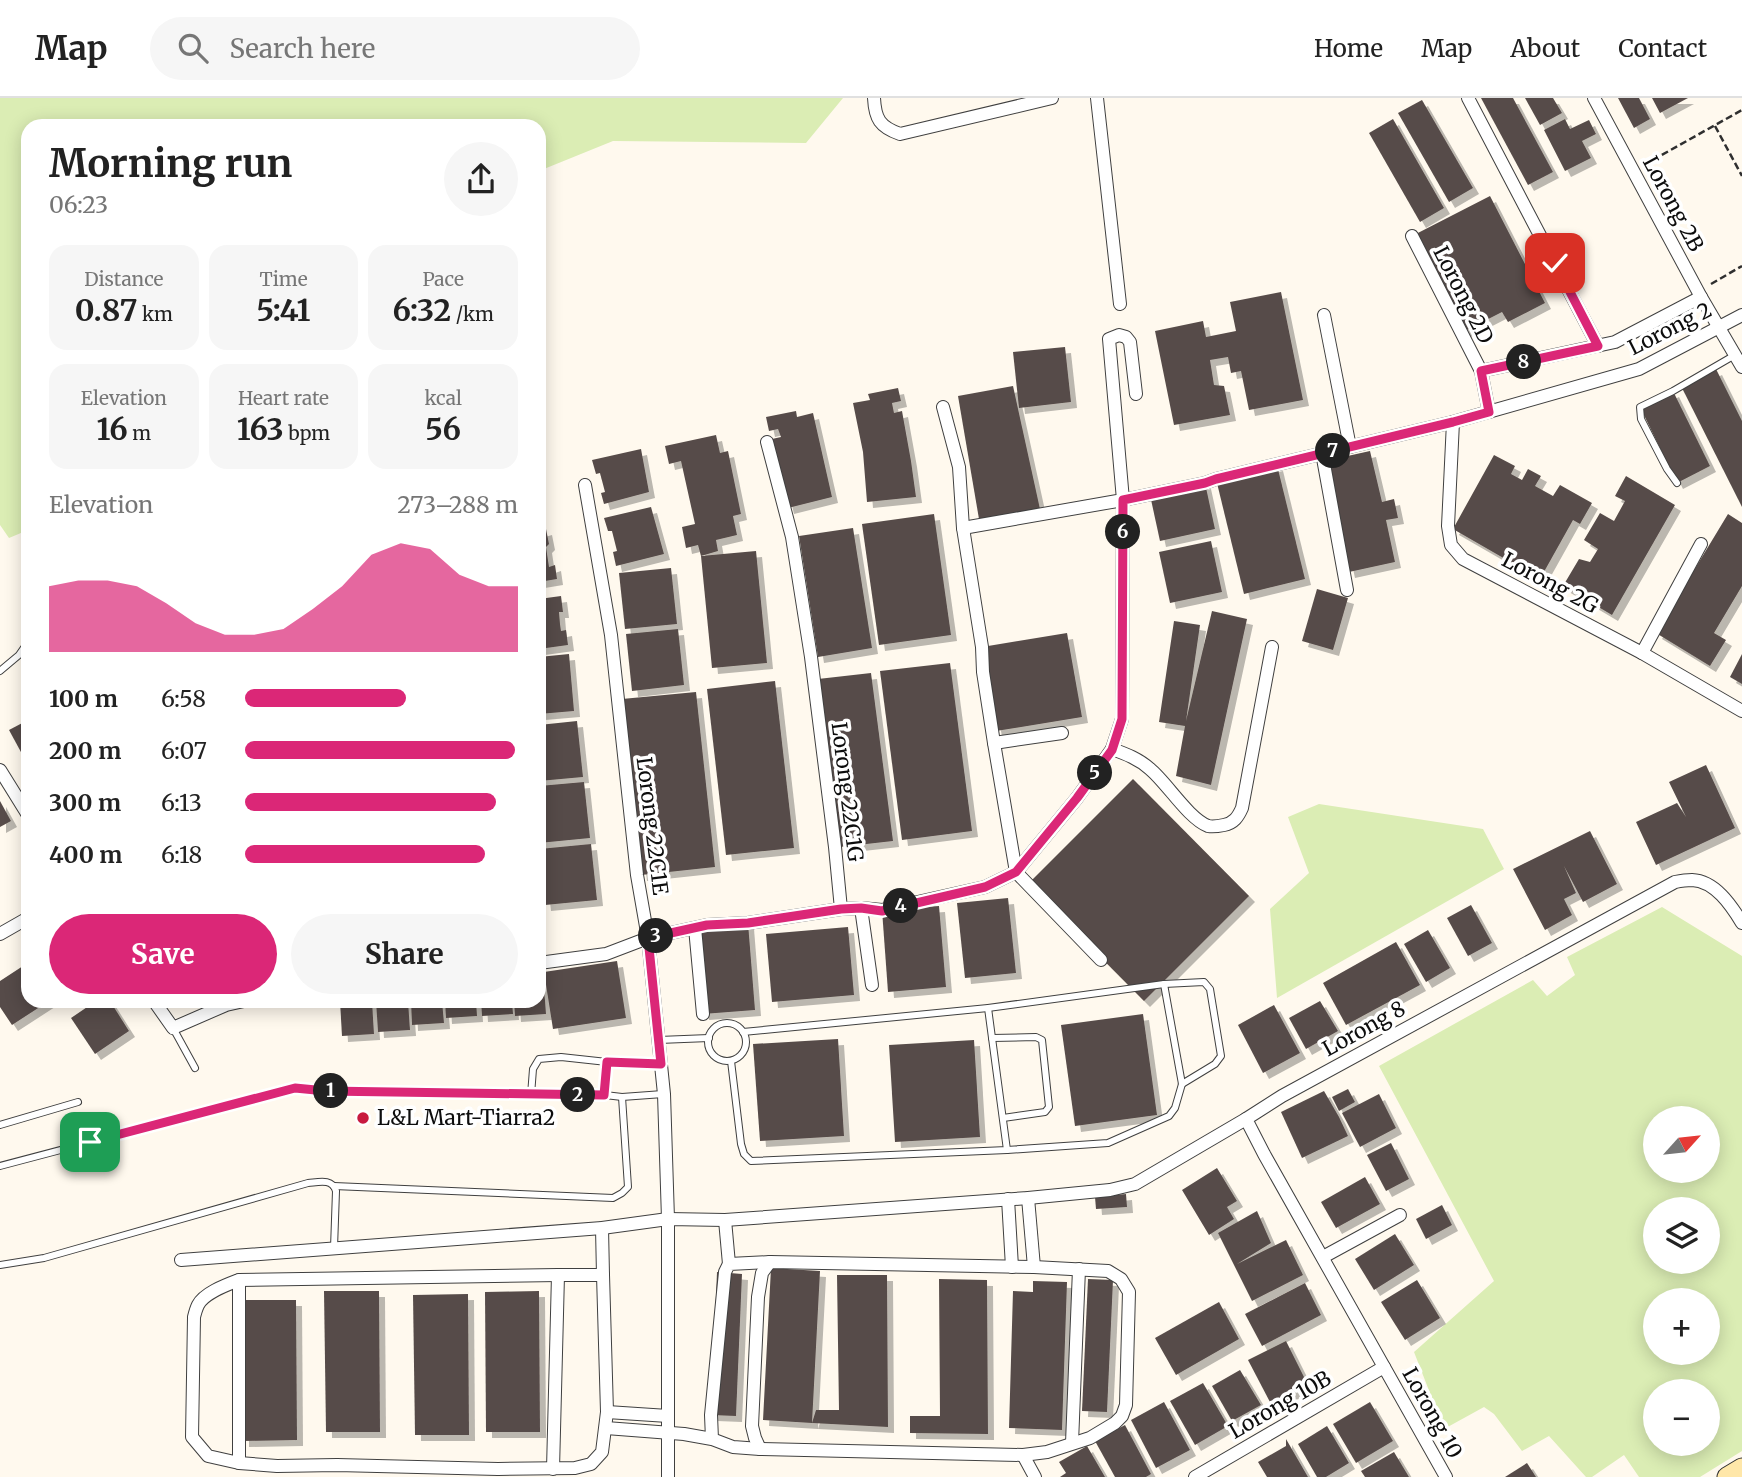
<!DOCTYPE html>
<meta charset="utf-8">
<style>
:root{--surface:#fff;--page:#f6f6f6;--text:#222;--muted:#767676;--line:#e0e0e0;--accent:#db2777}
body{margin:0;font-family:Merriweather,serif;background:var(--page);color:var(--text);height:100vh;display:flex;flex-direction:column;font-size:26px;white-space:nowrap}
*{box-sizing:border-box;margin:0}
p{font-size:23px;color:var(--muted)}
.icon{flex:none;width:38px;height:38px;fill:none;stroke:currentColor;stroke-width:2;stroke-linecap:round;stroke-linejoin:round}
.map{position:relative;flex:1;overflow:hidden}
.drawer{position:absolute;left:21px;top:21px;width:525px;height:889px;display:flex;flex-direction:column;background:var(--surface);border-radius:21px;box-shadow:0 4px 18px #0003}
.drawer>*{flex:none}
.needle{width:46px;rotate:63deg}
.controls{position:absolute;left:1643px;top:1008px;display:grid;gap:14px}
.controls a{display:grid;place-items:center;width:77px;height:77px;border-radius:50%;background:var(--surface);box-shadow:0 4px 18px #0003;font-size:35px}
.pin{position:absolute;display:grid;place-items:center;width:60px;height:60px;color:#fff;margin:-30px;border-radius:14px;box-shadow:0 4px 10px #0006}
.km{position:absolute;width:35px;height:35px;margin:-18px;border-radius:50%;background:#222;color:#fff;font-size:19px;line-height:35px;text-align:center}
.round{display:grid;place-items:center;flex:none;width:74px;height:74px;border-radius:37px;background:var(--page)}
.overview{display:flex;align-items:center;justify-content:space-between;height:119px;padding:0 28px}
h1{font-size:38px;font-weight:700;line-height:52px}
.metrics{display:grid;grid-template-columns:repeat(3,1fr);gap:10px;height:119px;padding:7px 28px}
.metrics div{display:grid;align-content:center;border-radius:18px;background:var(--page);text-align:center}
.metrics b{font-size:30px;font-weight:700}
.metrics small{font-size:19px;font-weight:400}
.metrics p{font-size:19px}
.chart{height:196px;padding:14px 28px}
.chart p{display:flex;justify-content:space-between}
.chart svg{width:100%;height:126px;margin-top:7px;fill:var(--accent);opacity:.7}
.button{display:flex;gap:14px;margin-top:auto;padding:14px 28px}
.button a{flex:1;height:80px;border-radius:42px;background:var(--accent);color:#fff;font-size:28px;font-weight:700;line-height:80px;text-align:center}
.button a+a{background:var(--page);color:var(--text)}
ul{padding:0 28px;list-style:none;font-size:23px}
li{display:grid;grid-template-columns:112px 84px 1fr;align-items:center;height:52px}
li i{height:18px;border-radius:9px;background:var(--accent)}
header{display:flex;align-items:center;gap:42px;box-sizing:border-box;height:98px;padding:0 35px;background:var(--surface);border-bottom:2px solid var(--line)}
header strong{font-size:33px}
nav{display:flex;gap:38px;margin-inline-start:auto;font-size:24px}
.search{width:490px;height:63px;background:var(--page);display:flex;align-items:center;gap:18px;box-sizing:border-box;padding:0 24px;border-radius:38px;color:var(--muted);font-size:26px}
.map>svg:first-child{display:block}
.green{fill:#dbedb4;fill-rule:evenodd}
.building{fill:#574c49;filter:url(#shadow)}
.lines{fill:none;stroke-linecap:round;stroke-linejoin:round}
.lane-casing{stroke:#404040;stroke-width:8}
.street-casing{stroke:#404040;stroke-width:14}
.secondary-casing{stroke:#2f2f2f;stroke-width:21}
.path{stroke:#2f2f2f;stroke-width:2.5;stroke-dasharray:7 3.5;stroke-linecap:butt}
.lane{stroke:#fff;stroke-width:6}
.street{stroke:#fff;stroke-width:12}
.secondary{stroke:#ffe7a9;stroke-width:19}
.route-casing{stroke:#fff;stroke-width:14}
.route{stroke:#db2777;stroke-width:9}
.poi-dot{fill:#c81a40;stroke:#fff;stroke-width:2.5}
.labels{text-anchor:middle;stroke-width:7;stroke-linejoin:round;paint-order:stroke}
.street-label{font-size:21px;fill:#0d0d0d;stroke:#fff}
.poi-label{font-size:21px;fill:#0d0d0d;stroke:#fff;text-anchor:start}
</style>
<header>
<strong>Map</strong>
<div class="search"><svg class="icon" aria-label="search" viewBox="0 0 24 24"><circle cx="10" cy="10" r="6"/><path d="M15 15l6 6"/></svg>Search here</div>
<nav><a>Home</a><a>Map</a><a>About</a><a>Contact</a></nav>
</header>
<div class="map">
<svg width="1742" height="1379" viewBox="0 0 1742 1379">
<defs>
<filter id="shadow"><feDropShadow dx="6" dy="6" stdDeviation="0" flood-color="#0004"/></filter>
</defs>
<rect width="100%" height="100%" fill="#fff9ee"/>
<g class="green">
<path d="M0 0H843L806 45 613 43 539 73V28H28V432L9 440 0 427Z"/>
<path d="M1319 706 1483 731 1504 771 1277 900 1270 811 1309 775 1288 719Z"/>
<path d="M1662 809 1742 858V1353L1700 1379H1639L1624 1357 1592 1379H1586L1549 1338 1522 1353 1494 1316 1484 1309 1444 1331 1414 1254 1494 1183 1379 968 1533 882 1547 898 1575 877 1567 859ZM1656 1020H1708V1073H1656ZM1708 1111V1164H1656V1111ZM1656 1202H1708V1255H1656ZM1656 1293H1708V1346H1656Z"/>
</g>
<g class="building">
<path d="M1481 0H1513L1553 74 1528 87Z"/>
<path d="M1525 0H1553L1562 15 1540 27Z"/>
<path d="M1618 0H1639L1650 21 1634 30Z"/>
<path d="M1652 0H1688L1660 15Z"/>
<path d="M1422 2 1473 90 1449 104 1398 15Z"/>
<path d="M1393 21 1444 110 1420 124 1369 35Z"/>
<path d="M1565 21 1570 31 1589 22 1596 36 1582 43 1591 60 1565 73 1544 32Z"/>
<path d="M1490 98 1545 205 1508 224 1502 214 1461 235 1412 138Z"/>
<path d="M1281 194 1303 302 1249 312 1241 273 1231 275 1228 259 1210 262 1214 287 1224 288 1230 317 1174 327 1155 233 1203 223 1206 239 1236 233 1230 204Z"/>
<path d="M1065 249 1071 304 1019 310 1013 254Z"/>
<path d="M1716 271 1742 323V409L1681 288Z"/>
<path d="M1013 288 1040 411 979 421 958 298Z"/>
<path d="M898 290 901 303 892 305 894 315 902 313 911 363 916 399 867 404 863 354 853 305 870 302 868 296Z"/>
<path d="M1673 293 1710 368 1677 385 1640 309Z"/>
<path d="M796 313 797 319 813 315 832 399 788 410 772 341 781 339 778 331 769 333 766 319Z"/>
<path d="M716 337 720 355 728 353 741 416 733 418 737 437 716 442 718 453 701 458 698 447 686 450 682 429 695 426 681 363 669 366 665 348Z"/>
<path d="M641 351 649 394 604 406 601 395 605 394 600 375 596 376 592 362Z"/>
<path d="M1370 353 1382 404 1394 401 1398 420 1386 422 1395 464 1349 474 1325 363Z"/>
<path d="M1494 357 1515 368 1511 376 1522 382 1528 371 1541 378 1535 388 1553 398 1560 387 1592 405 1580 426 1573 422 1540 481 1453 431Z"/>
<path d="M1277 367 1305 481 1244 496 1216 381Z"/>
<path d="M1626 378 1675 407 1612 517 1563 488 1579 461 1590 464 1598 451 1584 442 1600 415 1614 423 1625 403 1615 398Z"/>
<path d="M1205 385 1215 431 1160 443 1150 397Z"/>
<path d="M651 409 664 456 616 468 613 454 617 453 612 433H608L604 420Z"/>
<path d="M934 416 951 537 879 547 862 426Z"/>
<path d="M1728 416 1742 425V488L1714 535 1726 542 1710 568 1656 535Z"/>
<path d="M853 430 872 550 818 559 799 438Z"/>
<path d="M546 431 549 446 546 449 549 469 555 467 557 481 539 484V433Z"/>
<path d="M1211 443 1222 494 1170 505 1159 454Z"/>
<path d="M756 453 767 565 712 570 701 458Z"/>
<path d="M671 470 677 526 625 531 619 475Z"/>
<path d="M1317 491 1348 500 1333 552 1302 543Z"/>
<path d="M561 498 563 514H559L560 526 561 533 566 532 568 547 539 551V501Z"/>
<path d="M1212 513 1247 521 1211 687 1176 678 1185 628 1159 624 1174 523 1200 527 1186 623Z"/>
<path d="M678 531 684 587 632 593 626 536Z"/>
<path d="M1067 535 1082 619 996 633 982 549Z"/>
<path d="M569 556 574 613 539 616V559Z"/>
<path d="M1742 556V586L1730 579Z"/>
<path d="M950 565 972 733 902 742 880 573Z"/>
<path d="M871 575 893 743 840 749 818 581Z"/>
<path d="M775 583 794 750 726 757 707 591Z"/>
<path d="M696 594 715 769 641 777 622 601Z"/>
<path d="M28 622V667L9 632Z"/>
<path d="M577 623 583 679 539 683V627Z"/>
<path d="M1706 667 1735 730 1656 767 1636 724 1677 705 1686 719 1669 684Z"/>
<path d="M1133 681 1249 798 1144 903 1028 786Z"/>
<path d="M584 684 590 740 539 745V688Z"/>
<path d="M0 703 11 723 0 729Z"/>
<path d="M1590 733 1617 786 1583 804 1564 768 1576 795 1564 801 1572 817 1545 832 1513 771Z"/>
<path d="M591 746 597 802 545 807 539 751Z"/>
<path d="M1008 800 1016 875 965 880 957 805Z"/>
<path d="M1471 807 1492 845 1468 858 1447 820Z"/>
<path d="M939 808 946 889 888 894 882 812Z"/>
<path d="M748 825 755 912 703 916 695 830Z"/>
<path d="M848 829 854 897 772 904 766 836Z"/>
<path d="M1428 832 1450 870 1426 884 1404 846Z"/>
<path d="M1396 844 1420 887 1346 927 1323 885Z"/>
<path d="M617 863 626 920 553 931 544 874Z"/>
<path d="M23 868 28 876V903H49L12 927 0 909V883Z"/>
<path d="M543 875 546 916 515 918 514 903H539V876Z"/>
<path d="M96 903H110L129 933 95 956 71 920Z"/>
<path d="M340 903H372L374 936 342 938Z"/>
<path d="M376 903H408L410 932 378 934Z"/>
<path d="M411 903H442L444 925 412 927Z"/>
<path d="M445 903H476L477 918 446 920Z"/>
<path d="M481 903H512L513 916 482 918Z"/>
<path d="M1320 903 1338 933 1306 951 1289 920Z"/>
<path d="M1274 907 1300 955 1263 975 1238 927Z"/>
<path d="M1143 916 1157 1017 1075 1028 1061 927Z"/>
<path d="M838 941 844 1038 760 1043 753 946Z"/>
<path d="M974 942 980 1039 895 1044 889 947Z"/>
<path d="M1348 991 1355 1004 1339 1013 1332 999Z"/>
<path d="M1324 993 1339 1019 1348 1038 1302 1060 1281 1014Z"/>
<path d="M1379 996 1396 1030 1360 1049 1342 1015Z"/>
<path d="M1391 1045 1409 1081 1386 1093 1367 1057Z"/>
<path d="M1217 1070 1237 1103 1227 1109 1234 1121 1209 1137 1182 1092Z"/>
<path d="M1365 1079 1380 1106 1336 1130 1321 1104Z"/>
<path d="M1126 1096 1127 1109 1096 1111 1095 1099Z"/>
<path d="M1442 1107 1452 1127 1426 1141 1416 1121Z"/>
<path d="M1257 1113 1271 1145 1237 1166 1286 1142 1303 1177 1252 1203 1218 1135Z"/>
<path d="M1395 1136 1414 1167 1374 1192 1355 1161Z"/>
<path d="M771 1170 820 1173 812 1325 816 1312H839L837 1177H887L888 1329 812 1325 763 1322Z"/>
<path d="M717 1174 742 1176 736 1318 711 1317Z"/>
<path d="M939 1181 987 1182 988 1336 910 1335V1318H940Z"/>
<path d="M1088 1181 1113 1182 1107 1314 1082 1313Z"/>
<path d="M1417 1182 1440 1220 1405 1242 1381 1204Z"/>
<path d="M1033 1183 1067 1184 1062 1332 1009 1330 1013 1193 1033 1194Z"/>
<path d="M1305 1185 1321 1217 1262 1248 1245 1216Z"/>
<path d="M324 1193H379L380 1334H326Z"/>
<path d="M539 1193 540 1334H486L485 1194Z"/>
<path d="M468 1196 469 1337H415L413 1197Z"/>
<path d="M242 1202H296L297 1342 243 1343Z"/>
<path d="M1219 1204 1239 1241 1176 1277 1155 1240Z"/>
<path d="M1286 1243 1308 1287 1271 1306 1248 1262Z"/>
<path d="M1240 1272 1261 1307 1232 1323 1212 1288Z"/>
<path d="M1203 1285 1228 1328 1195 1347 1170 1303Z"/>
<path d="M1164 1304 1190 1352 1156 1370 1131 1322Z"/>
<path d="M1370 1304 1393 1343 1356 1365 1333 1326Z"/>
<path d="M1125 1327 1151 1376 1146 1379H1115L1095 1343Z"/>
<path d="M1327 1328 1349 1365 1326 1379H1317L1298 1346Z"/>
<path d="M1286 1341 1308 1379H1267L1258 1364 1286 1348Z"/>
<path d="M1087 1348 1105 1379H1060L1066 1375 1059 1364Z"/>
<path d="M1394 1354 1409 1379H1365L1361 1373Z"/>
<path d="M1527 1365 1536 1379H1505Z"/>
</g>
<g class="lines">
<defs>
<g id="lane">
<path d="M1677 385 1667 371 1641 321 1640 309 1673 293 1735 257"/>
<path d="M0 573 19 557 28 544"/>
<path d="M988 910 1007 1052"/>
<circle cx="727" cy="944" r="19"/>
<path d="M173 930 195 970"/>
<path d="M743 934 988 910 1164 886 1204 884 1210 891 1221 958 1215 966 1182 986"/>
<path d="M992 940 1036 939 1042 942 1049 1009 1045 1014 1003 1020"/>
<path d="M659 942 709 940"/>
<path d="M731 963 741 1046 744 1056 751 1063 1007 1052 1108 1045 1169 1018 1175 1010 1182 986 1164 886"/>
<path d="M531 997 533 971 539 961 561 959 607 964"/>
<path d="M605 997 607 964 660 966"/>
<path d="M0 1027 78 1004"/>
<path d="M0 1068 295 990 326 993 605 997 622 999 663 996"/>
<path d="M334 1088 613 1100 622 1095 628 1089 622 999"/>
<path d="M0 1167 44 1160 308 1085C319 1084 332 1080 336 1093L334 1150"/>
</g>
<g id="street">
<path d="M874 0C875 21 880 29 900 36L1052 0"/>
<path d="M1097 0 1120 206"/>
<path d="M1468 0 1598 248"/>
<path d="M1594 0 1701 199 1742 269"/>
<path d="M1412 138 1481 273 1489 314"/>
<path d="M1324 217 1350 349"/>
<path d="M1481 273 1615 244 1701 199"/>
<path d="M943 309 959 369 963 430"/>
<path d="M1453 324 1448 428 1451 447 1463 461 1642 555 1742 613"/>
<path d="M767 344 792 439 811 559 835 749 841 811"/>
<path d="M1322 355 1347 492"/>
<path d="M585 387 611 537 637 777 648 840 664 996 668 1121V1379"/>
<path d="M1642 555 1701 446"/>
<path d="M994 645 1062 635"/>
<path d="M1112 651 1122 621 1123 402 1205 385 1216 381 1453 324 1639 271 1742 217"/>
<path d="M0 672 28 717"/>
<path d="M861 810 872 887"/>
<path d="M695 830 703 916"/>
<path d="M0 836 28 820"/>
<path d="M1101 862 1016 774 994 645 983 574 982 549 963 430 1123 402 1109 241 1119 237 1126 239 1130 244 1136 296"/>
<path d="M539 865 606 856 648 840 707 827 748 825 841 811 861 810 882 812 985 789 1016 774 1077 700 1112 651C1126 656 1139 661 1150 671 1167 685 1188 720 1208 728 1213 729 1219 728 1224 727 1234 725 1238 719 1242 710L1272 549"/>
<path d="M154 903 173 930 226 907 244 903"/>
<path d="M1028 1100 1034 1169"/>
<path d="M1008 1101 1012 1169"/>
<path d="M725 1122 729 1166"/>
<path d="M602 1130 603 1177"/>
<path d="M1323 1159 1400 1117"/>
<path d="M181 1162 602 1130 668 1121 725 1122 1028 1100 1110 1092 1135 1086 1246 1021"/>
<path d="M558 1177H603L607 1314 602 1354 591 1366 575 1370 498 1371 337 1367 277 1368 239 1365 208 1358 192 1339 194 1219C195 1215 196 1211 198 1207 204 1195 226 1187 239 1182Z"/>
<path d="M239 1182V1365"/>
<path d="M607 1314 668 1318"/>
<path d="M606 1330 684 1336 712 1341 733 1349 760 1351 1023 1357 1047 1354 1090 1340 1115 1325 1122 1318 1126 1307 1129 1194 1121 1181 1108 1173 1034 1169 770 1164 729 1166 725 1174 711 1317 712 1341"/>
<path d="M1072 1345 1079 1171"/>
<path d="M760 1351 755 1340 752 1328 758 1199 762 1175 770 1164"/>
<path d="M1023 1357 1035 1379"/>
<path d="M553 1371 558 1177"/>
<path d="M1195 1379 1384 1269"/>
<path d="M1446 1379 1264 1056 1246 1021 1282 998 1675 784C1680 783 1687 782 1692 782 1715 783 1731 807 1742 825"/>
</g>
<path id="secondary" d="M1727 1379 1742 1370"/>
</defs>
<use href="#lane" class="lane-casing"/>
<use href="#street" class="street-casing"/>
<use href="#secondary" class="secondary-casing"/>
<g class="path">
<path d="M1715 28 1742 78"/>
<path d="M1648 71 1651 63 1742 12"/>
<path d="M1711 186 1742 168"/>
</g>
<use href="#lane" class="lane"/>
<use href="#street" class="street"/>
<use href="#secondary" class="secondary"/>
</g>
<g class="lines">
<defs>
<path id="route" d="M90 1044 295 990 326 993 604 997 607 964 661 966 648 840 707 827 748 825 841 811 861 810 882 813 985 789 1016 774 1077 700 1112 652 1122 621 1123 402 1205 385 1216 381 1453 324 1489 314 1481 273 1598 248 1555 165"/>
</defs>
<use href="#route" class="route-casing"/>
<use href="#route" class="route"/>
</g>
<circle class="poi-dot" cx="363" cy="1020" r="7"/>
<g class="labels">
<g class="street-label">
<text transform="translate(1673 106) rotate(62)" y="7">Lorong 2B</text>
<text transform="translate(1463 197) rotate(63)" y="7">Lorong 2D</text>
<text transform="translate(1670 231) rotate(-27)" y="7">Lorong 2</text>
<text transform="translate(1550 485) rotate(28)" y="7">Lorong 2G</text>
<text transform="translate(847 694) rotate(83)" y="7">Lorong 22C1G</text>
<text transform="translate(652 728) rotate(83)" y="7">Lorong 22C1E</text>
<text transform="translate(1364 931) rotate(-29)" y="7">Lorong 8</text>
<text transform="translate(1280 1307) rotate(-30)" y="7">Lorong 10B</text>
<text transform="translate(1432 1315) rotate(61)" y="7">Lorong 10</text>
</g>
<g class="poi-label">
<text x="377" y="1027">L&amp;L Mart-Tiarra2</text>
</g>
</g>
</svg>
<div class="controls">
<a><svg class="needle" viewBox="-14 -14 28 28"><path d="M0-13l5 13h-10z" fill="#e53935"/><path d="M0 13l5-13h-10z" fill="#767676"/></svg></a>
<a><svg class="icon" aria-label="layers" viewBox="0 0 24 24"><path d="M12 4l9 5-9 5-9-5zM3 14l9 5 9-5"/></svg></a>
<a>+</a>
<a>−</a>
</div>
<div class="pin" style="left:90px;top:1044px;background:#1e9e55"><svg class="icon" aria-label="arrive" viewBox="0 0 24 24"><path d="M6 21V4h12l-3 4 3 4H6"/></svg></div>
<div class="pin" style="left:1555px;top:165px;background:#d93025"><svg class="icon" aria-label="check" viewBox="0 0 24 24"><path d="M5 12l5 5 9-10"/></svg></div>
<b class="km" style="left:331px;top:993px">1</b>
<b class="km" style="left:578px;top:997px">2</b>
<b class="km" style="left:656px;top:838px">3</b>
<b class="km" style="left:901px;top:808px">4</b>
<b class="km" style="left:1095px;top:675px">5</b>
<b class="km" style="left:1123px;top:434px">6</b>
<b class="km" style="left:1333px;top:353px">7</b>
<b class="km" style="left:1524px;top:264px">8</b>
<section class="drawer">
<div class="overview"><div><h1>Morning run</h1><p>06:23</p></div><a class="round"><svg class="icon" aria-label="share" viewBox="0 0 24 24"><path d="M12 15V3M7 8l5-5 5 5M5 13v7h14v-7"/></svg></a></div>
<div class="metrics">
<div><p>Distance</p><b>0.87<small> km</small></b></div>
<div><p>Time</p><b>5:41</b></div>
<div><p>Pace</p><b>6:32<small> /km</small></b></div>
</div>
<div class="metrics">
<div><p>Elevation</p><b>16<small> m</small></b></div>
<div><p>Heart rate</p><b>163<small> bpm</small></b></div>
<div><p>kcal</p><b>56</b></div>
</div>
<div class="chart"><p><span>Elevation</span>273–288 m</p>
<svg viewBox="0 0 160 44" preserveAspectRatio="none"><path d="M0 44V21L10 19L20 19L30 21L40 27L50 34L60 38L70 38L80 36L90 29L100 21L110 10L120 6L130 8L140 17L150 21L160 21V44z"/></svg>
</div>
<ul>
<li><b>100 m</b>6:58<i style="width:59%"></i></li>
<li><b>200 m</b>6:07<i style="width:99%"></i></li>
<li><b>300 m</b>6:13<i style="width:92%"></i></li>
<li><b>400 m</b>6:18<i style="width:88%"></i></li>
</ul>
<div class="button"><a>Save</a><a>Share</a></div>
</section>
</div>
